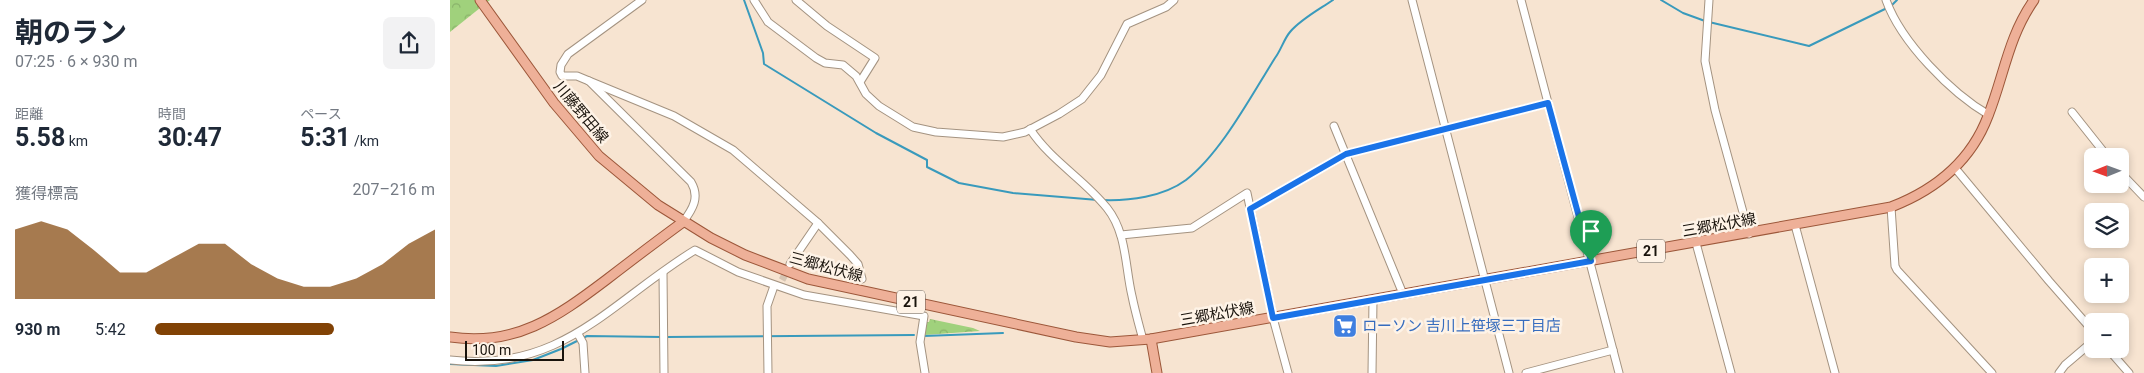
<!DOCTYPE html>
<html lang="ja">
<meta charset="utf-8">
<style>
:root{--surface:#fff;--page:#f2f2f3;--text:#1f2937;--muted:#747a83;--accent:#814205}
body{margin:0;font-family:Roboto,"Noto Sans JP",sans-serif;background:var(--page);color:var(--text);height:100vh;display:flex;flex-direction:column;font-size:19px;white-space:nowrap}
*{box-sizing:border-box;margin:0}
p{font-size:16px;color:var(--muted)}
.icon{flex:none;width:28px;height:28px;fill:none;stroke:currentColor;stroke-width:2;stroke-linecap:round;stroke-linejoin:round}
.map{position:relative;flex:1;overflow:hidden}
.sheet{display:flex;flex-direction:column;background:var(--surface);width:450px}
.sheet>*{flex:none}
.needle{width:32px;rotate:269deg}
.controls{position:absolute;left:1634px;top:148px;display:grid;gap:10px}
.controls a{display:grid;place-items:center;width:45px;height:45px;border-radius:8px;background:var(--surface);box-shadow:0 2px 8px #0003;font-size:25px}
.scale{position:absolute;left:15px;bottom:12px;width:99px;box-sizing:border-box;padding-left:5px;border:2px solid #19130c;border-top:0;font-size:14px;line-height:18px;white-space:nowrap;color:#19130c;-webkit-text-stroke:4px #fef3e7;paint-order:stroke}
.pin{position:absolute;display:grid;place-items:center;width:42px;height:42px;color:#fff;margin:-51px -21px;border-radius:50% 50% 50% 0;rotate:-45deg;box-shadow:0 0 5px #0007}
.pin .icon{rotate:45deg}
.round{display:grid;place-items:center;flex:none;width:52px;height:52px;border-radius:8px;background:var(--page)}
.summary{display:flex;align-items:center;justify-content:space-between;height:85px;padding:0 15px}
h1{font-size:28px;font-weight:700;line-height:38px}
.figures{display:grid;grid-template-columns:repeat(3,1fr);gap:8px;height:85px;padding:5px 15px}
.figures div{display:grid;align-content:center}
.figures b{font-size:25px;font-weight:700}
.figures small{font-size:14px;font-weight:400}
.figures p{font-size:14px}
.chart{height:140px;padding:10px 15px}
.chart p{display:flex;justify-content:space-between}
.chart svg{width:100%;height:90px;margin-top:5px;fill:var(--accent);opacity:.7}
ul{padding:0 15px;list-style:none;font-size:16px}
li{display:grid;grid-template-columns:80px 60px 1fr;align-items:center;height:38px}
li i{height:12px;border-radius:6px;background:var(--accent)}
main{display:flex;flex:1;min-height:0}
.map>svg:first-child{display:block}
.park{fill:url(#park-crowns)}
.lines{fill:none;stroke-linecap:round;stroke-linejoin:round}
.stream{stroke:#399abc;stroke-width:2}
.minor-tunnel{stroke:#d6c5b3;stroke-width:7;stroke-dasharray:7 3.5;stroke-linecap:butt}
.minor-casing{stroke:#a49381;stroke-width:9}
.major-casing{stroke:#9c573a;stroke-width:11}
.minor{stroke:#fff;stroke-width:7}
.major{stroke:#eeb098;stroke-width:9}
.route-casing{stroke:#fff;stroke-width:10}
.route{stroke:#1a73e8;stroke-width:6}
.labels{text-anchor:middle;stroke-width:5;stroke-linejoin:round;paint-order:stroke}
.shield{fill:#fef3e7;stroke:#5e564e;stroke-width:1}
.shield-label{font-size:14px;font-weight:bold;fill:#19130c}
.street-label{font-size:15px;fill:#19130c;stroke:#fef3e7}
.shop-label{font-size:15px;fill:#366cbe;stroke:#fef3e7;text-anchor:start}
</style>
<main>
<section class="sheet">
<div class="summary"><div><h1>朝のラン</h1><p>07:25 · 6 × 930 m</p></div><a class="round"><svg class="icon" aria-label="share" viewBox="0 0 24 24"><path d="M12 15V3M7 8l5-5 5 5M5 13v7h14v-7"/></svg></a></div>
<div class="figures">
<div><p>距離</p><b>5.58<small> km</small></b></div>
<div><p>時間</p><b>30:47</b></div>
<div><p>ペース</p><b>5:31<small> /km</small></b></div>
</div>
<div class="chart"><p><span>獲得標高</span>207–216 m</p>
<svg viewBox="0 0 160 44" preserveAspectRatio="none"><path d="M0 44V10L10 6L20 10L30 20L40 31L50 31L60 24L70 17L80 17L90 27L100 34L110 38L120 38L130 34L140 27L150 17L160 10V44z"/></svg>
</div>
<ul>
<li><b>930 m</b>5:42<i style="width:64%"></i></li>
</ul>
</section>
<div class="map">
<svg width="1694" height="373" viewBox="0 0 1694 373">
<defs>
<pattern id="park-crowns" width="20" height="18" patternUnits="userSpaceOnUse" patternTransform="scale(1.25)"><rect width="20" height="18" fill="#a0d17c"/><path d="M2 6a3 3 0 1 1 6 0M12 15a3 3 0 1 1 6 0" fill="none" stroke="#89b36a"/></pattern>
</defs>
<rect width="100%" height="100%" fill="#f7e4d1"/>
<g class="park">
<path d="M0 0H40L0 32Z"/>
<path d="M480 319 523 328 530 331 474 335 476 322H479Z"/>
</g>
<g class="lines">
<g class="stream">
<path d="M294 0 313 53 314 64 426 133 477 160V167L509 183 563 193 648 200"/>
<path d="M1211 0 1233 13 1255 21"/>
<path d="M1442 5 1447 0"/>
<path d="M1259 22 1359 46 1437 8"/>
<path d="M652 200C679 201 713 197 736 180 771 153 801 96 825 58 831 50 834 39 840 32 851 19 870 9 883 0"/>
<path d="M474 336 553 333"/>
<path d="M216 337 464 335"/>
<path d="M0 364 46 366 83 360 111 349 137 336 212 337"/>
</g>
<path class="minor-tunnel" d="M332 280 339 267"/>
<defs>
<g id="minor">
<path d="M192 0 118 54 111 65 110 72 112 76H127L139 81 241 182C250 197 243 209 233 222"/>
<path d="M304 0 318 22 366 58 375 63 393 65 406 76 416 94 429 106 463 127 486 132 553 137 575 132 609 114 632 99 651 75 677 24 716 7 724 0"/>
<path d="M346 0 377 26 425 58 410 82"/>
<path d="M962 0 1059 373"/>
<path d="M1071 0 1169 373"/>
<path d="M1259 0 1255 61 1265 110 1299 234"/>
<path d="M1436 0C1451 42 1501 93 1539 115"/>
<path d="M139 81 224 116 283 150 368 223 400 255 408 264 412 279"/>
<path d="M1622 112 1657 156"/>
<path d="M884 126 953 294"/>
<path d="M580 129C601 161 634 179 657 208 677 233 675 267 682 296 685 311 689 325 693 340"/>
<path d="M1505 168 1599 281 1642 330"/>
<path d="M1670 172 1694 197"/>
<path d="M1441 207 1445 266 1447 270 1542 373"/>
<path d="M800 209 896 154 1098 103"/>
<path d="M1345 225 1385 373"/>
<path d="M671 235 742 228 797 193 823 318 838 373"/>
<path d="M1246 243 1281 373"/>
<path d="M340 264 368 223"/>
<path d="M213 273 214 373"/>
<path d="M128 334 133 343 135 373"/>
<path d="M1658 349 1679 373"/>
<path d="M0 360C112 373 160 302 245 250L288 272 354 295 474 316 470 342 475 373"/>
<path d="M318 373 317 306 324 286"/>
<path d="M922 373 923 300"/>
<path d="M1076 373 1163 350"/>
<path d="M1609 373 1615 365 1642 342"/>
</g>
<g id="major">
<path d="M30 0 104 103 149 156 208 205 261 238 295 255 358 279 626 337 660 342 701 339 1441 207C1485 190 1521 161 1538 116 1554 76 1558 37 1584 0"/>
<path d="M0 337C65 347 107 317 156 280 182 260 207 241 233 222"/>
<path d="M701 339 707 373"/>
</g>
</defs>
<use href="#minor" class="minor-casing"/>
<use href="#major" class="major-casing"/>
<use href="#minor" class="minor"/>
<use href="#major" class="major"/>
</g>
<g class="lines">
<defs>
<path id="route" d="M1098 103 1141 261 823 318 800 209 896 154Z"/>
</defs>
<use href="#route" class="route-casing"/>
<use href="#route" class="route"/>
</g>
<defs>
<symbol id="supermarket-square" viewBox="-11 -11 22 22"><rect x="-9" y="-9" width="18" height="18" rx="4" fill="#3f7fe0" stroke="#fef3e7"/><path d="M-6-5.5h2.5l.6 2H6L4.5 2H-2.5L-4.4-4H-6ZM-1.5 3.2a1.3 1.3 0 1 0 .1 0ZM3 3.2a1.3 1.3 0 1 0 .1 0Z" fill="#fff"/></symbol>
</defs>
<g fill-rule="evenodd">
<use href="#supermarket-square" x="881" y="312" width="28" height="28"/>
</g>
<g class="labels">
<g class="shield">
<rect x="1187" y="239.5" width="28" height="23" rx="4"/>
<rect x="447" y="290.5" width="28" height="23" rx="4"/>
</g>
<g class="shield-label">
<text x="1201" y="256">21</text>
<text x="461" y="307">21</text>
</g>
<g class="street-label">
<text transform="translate(131 112) rotate(50)" y="5">川藤野田線</text>
<text transform="translate(1269 225) rotate(-10)" y="5">三郷松伏線</text>
<text transform="translate(376 267) rotate(15)" y="5">三郷松伏線</text>
<text transform="translate(767 314) rotate(-10)" y="5">三郷松伏線</text>
</g>
<g class="shop-label">
<text x="912" y="331">ローソン 吉川上笹塚三丁目店</text>
</g>
</g>
</svg>
<div class="controls">
<a><svg class="needle" viewBox="-14 -14 28 28"><path d="M0-13l5 13h-10z" fill="#e53935"/><path d="M0 13l5-13h-10z" fill="#747a83"/></svg></a>
<a><svg class="icon" aria-label="layers" viewBox="0 0 24 24"><path d="M12 4l9 5-9 5-9-5zM3 14l9 5 9-5"/></svg></a>
<a>+</a>
<a>−</a>
</div>
<div class="scale">100 m</div>
<div class="pin" style="left:1141px;top:261px;background:#1e9e55"><svg class="icon" aria-label="arrive" viewBox="0 0 24 24"><path d="M6 21V4h12l-3 4 3 4H6"/></svg></div>
</div>
</main>
